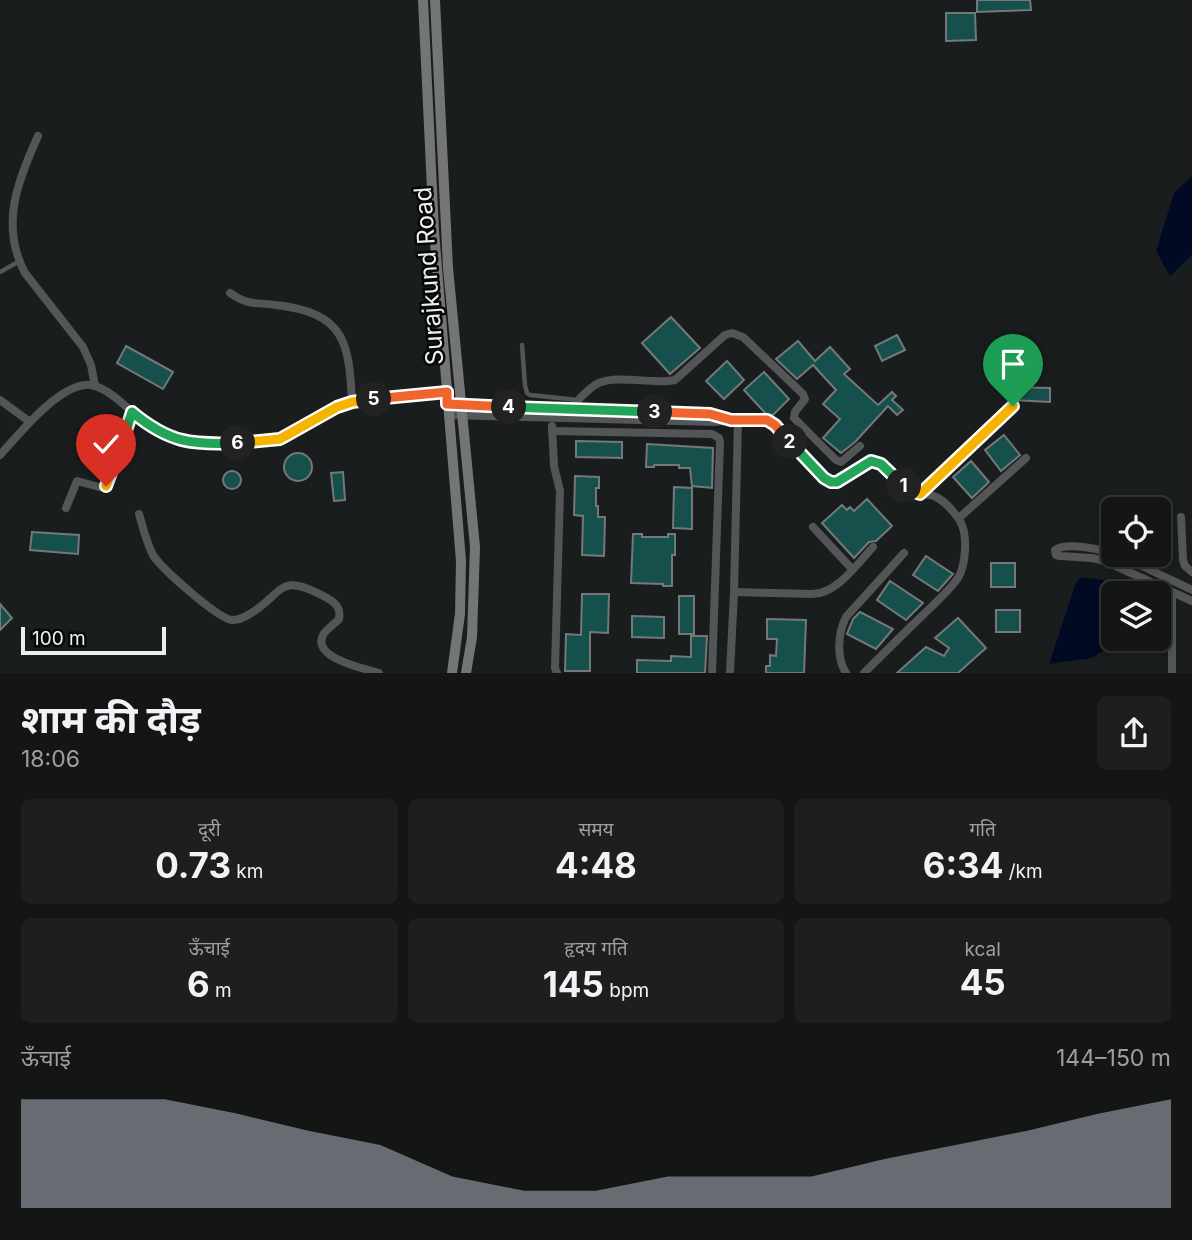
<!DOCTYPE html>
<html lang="hi">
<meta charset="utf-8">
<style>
:root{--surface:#141616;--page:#1d1f1f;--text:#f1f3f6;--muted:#9d9fa1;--line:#333535;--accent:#8c9099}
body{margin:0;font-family:Inter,"Noto Sans Devanagari",sans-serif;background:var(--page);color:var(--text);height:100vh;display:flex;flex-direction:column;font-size:26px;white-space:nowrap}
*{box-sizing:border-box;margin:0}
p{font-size:23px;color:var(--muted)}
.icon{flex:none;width:38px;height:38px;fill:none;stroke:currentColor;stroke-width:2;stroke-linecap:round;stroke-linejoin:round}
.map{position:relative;height:673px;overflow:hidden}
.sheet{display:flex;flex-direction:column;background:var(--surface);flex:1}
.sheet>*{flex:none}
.controls{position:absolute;left:1101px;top:497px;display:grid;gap:14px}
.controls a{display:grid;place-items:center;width:70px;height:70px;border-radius:10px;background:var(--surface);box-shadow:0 4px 10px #0003,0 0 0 2px var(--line);font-size:35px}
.scale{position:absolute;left:21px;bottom:18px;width:145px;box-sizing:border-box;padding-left:7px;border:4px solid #eceeef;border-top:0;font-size:19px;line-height:24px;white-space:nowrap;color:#eceeef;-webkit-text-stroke:5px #060708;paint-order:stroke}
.pin{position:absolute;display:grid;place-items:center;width:60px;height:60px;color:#fff;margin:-72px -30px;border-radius:50% 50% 50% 0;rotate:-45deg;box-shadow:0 0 7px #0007}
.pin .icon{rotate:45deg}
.km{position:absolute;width:35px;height:35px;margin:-18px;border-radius:50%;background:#222;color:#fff;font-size:19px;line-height:35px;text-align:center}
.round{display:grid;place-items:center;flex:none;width:74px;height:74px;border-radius:10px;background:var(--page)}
.summary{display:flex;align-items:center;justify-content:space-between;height:119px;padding:0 21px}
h1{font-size:38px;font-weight:700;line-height:52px}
.figures{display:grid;grid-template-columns:repeat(3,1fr);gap:10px;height:119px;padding:7px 21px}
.figures div{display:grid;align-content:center;border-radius:10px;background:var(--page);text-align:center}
.figures b{font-size:35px;font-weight:700}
.figures small{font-size:19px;font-weight:400}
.figures p{font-size:19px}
.chart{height:196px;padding:14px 21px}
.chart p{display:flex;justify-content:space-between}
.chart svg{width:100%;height:126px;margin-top:7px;fill:var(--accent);opacity:.7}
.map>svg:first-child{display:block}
.water{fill:#000b23}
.building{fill:#16504d;stroke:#747878;stroke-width:2}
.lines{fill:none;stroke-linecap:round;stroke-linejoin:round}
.service{stroke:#545556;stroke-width:4.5}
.minor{stroke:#545556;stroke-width:8}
.secondary{stroke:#737577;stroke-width:10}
.split-1-casing{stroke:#fff;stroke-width:14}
.split-2-casing{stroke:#fff;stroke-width:14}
.split-3-casing{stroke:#fff;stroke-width:14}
.split-4-casing{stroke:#fff;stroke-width:14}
.split-5-casing{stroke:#fff;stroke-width:14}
.split-6-casing{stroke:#fff;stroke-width:14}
.split-7-casing{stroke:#fff;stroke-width:14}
.split-8-casing{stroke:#fff;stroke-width:14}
.split-1{stroke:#f5b400;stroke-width:9}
.split-2{stroke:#22a559;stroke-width:9}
.split-3{stroke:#f0652b;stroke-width:9}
.split-4{stroke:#22a559;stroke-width:9}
.split-5{stroke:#f0652b;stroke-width:9}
.split-6{stroke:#f5b400;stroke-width:9}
.split-7{stroke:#22a559;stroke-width:9}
.split-8{stroke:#f5b400;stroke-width:9}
.labels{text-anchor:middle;stroke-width:5;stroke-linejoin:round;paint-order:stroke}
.street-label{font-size:24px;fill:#eceeef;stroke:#060708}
</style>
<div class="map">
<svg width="1192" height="673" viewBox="0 0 1192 673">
<rect width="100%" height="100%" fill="#1a1d1e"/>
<g class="water">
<path d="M1192 176V255L1170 276 1156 251 1174 193Z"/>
<path d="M1080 577 1118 582 1130 593H1113V622L1110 626 1113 644 1092 658 1049 664 1075 585Z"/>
</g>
<g class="building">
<path d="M977 0H1030L1031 10 977 12Z"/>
<path d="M946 13H975L976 40 946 41Z"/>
<path d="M671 317 700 348 670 374 642 343Z"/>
<path d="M897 335 905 350 882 361 875 346Z"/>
<path d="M798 341 815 361 830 347 850 369 844 374 878 405 892 392 896 396 892 400 903 410 897 415 888 406 855 442 841 453 823 438 840 419 823 404 836 390 813 365 797 379 776 359Z"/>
<path d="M126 346 173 372 163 389 117 363Z"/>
<path d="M727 361 744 380 724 399 706 381Z"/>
<path d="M764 372 789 399 772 416 767 415 744 390Z"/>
<path d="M1010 387 1050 388V402L1009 400Z"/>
<path d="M1004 435 1020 455 1001 471 985 450Z"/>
<path d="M576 441 622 442V458L576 457Z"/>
<path d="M647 444 713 448 712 488 692 486 690 468H679V465H654V467H646Z"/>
<circle cx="298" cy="467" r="14"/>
<path d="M971 461 989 482 972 498 953 477Z"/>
<circle cx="232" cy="480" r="9"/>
<path d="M343 472 345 500 334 501 331 473Z"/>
<path d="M575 476 599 477V488H596V506H598V517H605L604 556 582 555 583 516 574 515Z"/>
<path d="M674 487 692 488V529L673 528Z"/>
<path d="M867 499 892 526 876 541 869 542 854 558 822 523 842 505 847 510 850 507 854 511Z"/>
<path d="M32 532 79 535 78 554 30 550Z"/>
<path d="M633 534H642V537H668V534H675V555H672V586H663V584L631 583Z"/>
<path d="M926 556 953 574 938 591 913 575Z"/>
<rect x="991" y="563" width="24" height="24"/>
<path d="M890 581 923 603 906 620 877 600Z"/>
<path d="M582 594H609L608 633 590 632V671H565L566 634 581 635Z"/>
<rect x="679" y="596" width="15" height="38"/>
<path d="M0 604 12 618 0 630Z"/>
<rect x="996" y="610" width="24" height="22"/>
<path d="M860 612 893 629 876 649 847 634 853 619Z"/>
<path d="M632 616 664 617V638L632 637Z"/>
<path d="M958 618 986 648 958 673H897L926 647 944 656 949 648 935 638Z"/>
<path d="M767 619 806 620 804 673H766V666H770V655L776 656 777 639H767Z"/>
<path d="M691 636H707L705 673H637V660L671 661V656L691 657Z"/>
</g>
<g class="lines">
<g class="service">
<path d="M0 272 18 262"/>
<path d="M522 345 525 385 527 393 530 395 578 400"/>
</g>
<g class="minor">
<path d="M38 136C17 182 0 226 25 273L83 347 91 365 95 386"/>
<path d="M230 293C249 306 255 302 276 305 345 313 349 342 352 402"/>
<path d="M0 400 30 422"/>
<path d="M448 404 710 414 728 419"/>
<path d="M570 409C577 401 586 391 595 385 614 373 652 385 675 380L725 335 732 333 743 337 803 394 805 399 795 412 794 418 836 460 841 462 860 446"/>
<path d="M448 415 715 422C730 420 762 415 775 425L825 478C845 492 857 457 876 461 889 465 898 486 912 492 921 495 930 493 938 498 946 503 955 513 960 521 968 534 966 565 958 578 949 591 936 602 925 613 904 633 884 653 864 673"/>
<path d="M552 426 554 466 560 491 555 668 557 673"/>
<path d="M552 431 712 434 719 438 720 442 712 673"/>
<path d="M0 455C19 434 56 388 85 385 104 382 128 410 142 420 156 430 174 440 190 442 212 445 267 446 286 437 306 427 324 411 346 404 378 395 414 395 447 392"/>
<path d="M921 494 1013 406"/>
<path d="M66 508 77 481 99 487 106 486 132 412"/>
<path d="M139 514C143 527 146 542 153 555 162 569 217 618 232 620 238 620 243 618 248 615 285 594 276 570 327 598 336 603 341 608 339 619 335 624 326 629 323 635 311 658 366 669 379 673"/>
<path d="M1181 517 1183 560 1185 566 1192 572"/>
<path d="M959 518 1026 458"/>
<path d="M813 527 852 569"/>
<path d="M1113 553C1099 549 1067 542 1055 550L1056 555 1060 556 1092 558 1105 561 1192 601"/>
<path d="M1119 555 1192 590"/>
<path d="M734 592 812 594C837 594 857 564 873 547"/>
<path d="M730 673 734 592 738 420"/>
<path d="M846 673C836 658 838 633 846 617L904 553"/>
<path d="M1172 673V593"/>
</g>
<g class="secondary">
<path d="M423 0 434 231 461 561 460 614 452 673"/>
<path d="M435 0 448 268 475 547 472 637 466 673"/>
</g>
</g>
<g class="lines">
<defs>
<path id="split-1" d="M904 486 909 490 920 494 1013 406"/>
<path id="split-2" d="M790 442 824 478 831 482H837L871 461 881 464 904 486"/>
<path id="split-3" d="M655 412 710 414 731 420H767L775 425 790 442"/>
<path id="split-4" d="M509 407 655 412"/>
<path id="split-5" d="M374 399 447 392V404L509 407"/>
<path id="split-6" d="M238 443 280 439 337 407 352 402 374 399"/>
<path id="split-7" d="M122 443 132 412C169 443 192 445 238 443"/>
<path id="split-8" d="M106 486 122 443"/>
</defs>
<use href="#split-1" class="split-1-casing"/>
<use href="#split-2" class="split-2-casing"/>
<use href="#split-3" class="split-3-casing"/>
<use href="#split-4" class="split-4-casing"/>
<use href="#split-5" class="split-5-casing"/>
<use href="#split-6" class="split-6-casing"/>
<use href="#split-7" class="split-7-casing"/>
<use href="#split-8" class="split-8-casing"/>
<use href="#split-1" class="split-1"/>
<use href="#split-2" class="split-2"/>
<use href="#split-3" class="split-3"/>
<use href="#split-4" class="split-4"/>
<use href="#split-5" class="split-5"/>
<use href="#split-6" class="split-6"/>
<use href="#split-7" class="split-7"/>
<use href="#split-8" class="split-8"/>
</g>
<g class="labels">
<g class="street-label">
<text transform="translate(429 276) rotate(-94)" y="8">Surajkund Road</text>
</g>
</g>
</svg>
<div class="controls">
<a><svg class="icon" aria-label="locate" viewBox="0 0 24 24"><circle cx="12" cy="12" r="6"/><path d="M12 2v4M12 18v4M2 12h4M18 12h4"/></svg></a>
<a><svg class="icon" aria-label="layers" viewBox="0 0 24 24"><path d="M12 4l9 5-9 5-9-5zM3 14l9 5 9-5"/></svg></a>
</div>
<div class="scale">100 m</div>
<div class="pin" style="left:1013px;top:406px;background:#1e9e55"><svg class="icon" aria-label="arrive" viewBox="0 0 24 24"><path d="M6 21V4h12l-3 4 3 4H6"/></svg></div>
<div class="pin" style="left:106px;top:486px;background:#d93025"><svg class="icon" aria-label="check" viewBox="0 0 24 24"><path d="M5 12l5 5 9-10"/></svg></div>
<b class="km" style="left:904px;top:486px">1</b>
<b class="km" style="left:790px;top:442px">2</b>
<b class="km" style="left:655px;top:412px">3</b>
<b class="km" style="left:509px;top:407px">4</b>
<b class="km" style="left:374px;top:399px">5</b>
<b class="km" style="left:238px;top:443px">6</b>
</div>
<section class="sheet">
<div class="summary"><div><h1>शाम की दौड़</h1><p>18:06</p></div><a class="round"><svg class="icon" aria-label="share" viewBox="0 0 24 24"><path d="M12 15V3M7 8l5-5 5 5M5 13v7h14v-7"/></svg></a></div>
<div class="figures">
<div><p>दूरी</p><b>0.73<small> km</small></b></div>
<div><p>समय</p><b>4:48</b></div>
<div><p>गति</p><b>6:34<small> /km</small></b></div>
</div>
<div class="figures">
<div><p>ऊँचाई</p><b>6<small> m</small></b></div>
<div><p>हृदय गति</p><b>145<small> bpm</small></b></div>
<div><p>kcal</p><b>45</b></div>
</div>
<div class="chart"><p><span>ऊँचाई</span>144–150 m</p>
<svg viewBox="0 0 160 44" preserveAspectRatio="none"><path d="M0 44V6L10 6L20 6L30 11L40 17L50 22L60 33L70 38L80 38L90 33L100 33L110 33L120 27L130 22L140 17L150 11L160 6V44z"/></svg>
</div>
</section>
